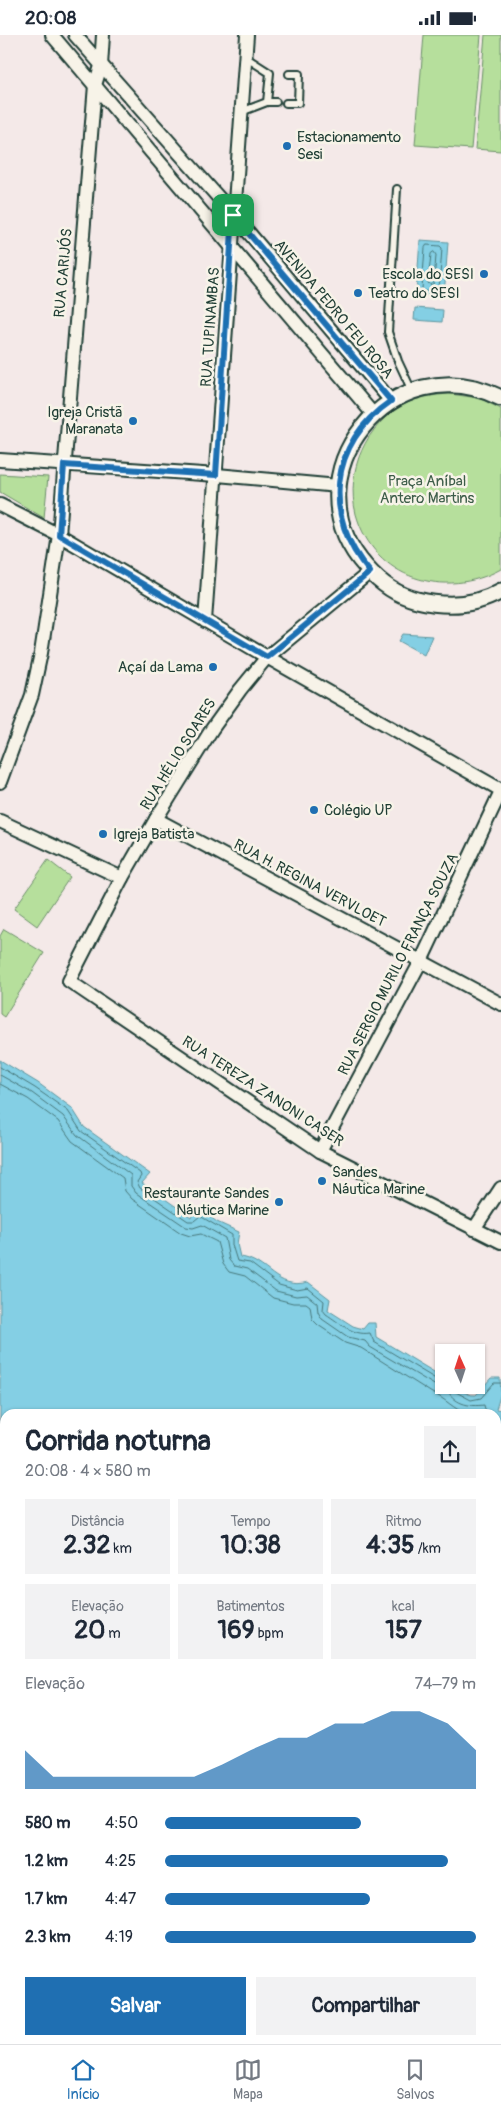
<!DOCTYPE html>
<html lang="pt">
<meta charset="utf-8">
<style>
:root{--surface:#fff;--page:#f2f2f3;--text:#1f2937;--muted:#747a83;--line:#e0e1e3;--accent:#1f6fb2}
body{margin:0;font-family:Pangolin,sans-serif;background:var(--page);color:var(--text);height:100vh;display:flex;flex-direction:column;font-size:19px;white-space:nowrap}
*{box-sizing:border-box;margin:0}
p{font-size:16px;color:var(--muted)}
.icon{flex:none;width:28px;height:28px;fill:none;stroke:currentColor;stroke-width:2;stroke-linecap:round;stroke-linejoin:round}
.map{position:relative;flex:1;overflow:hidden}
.sheet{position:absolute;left:0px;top:1374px;width:501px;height:636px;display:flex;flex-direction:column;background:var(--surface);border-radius:15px 15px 0 0;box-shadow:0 1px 4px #0004}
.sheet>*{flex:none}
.needle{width:32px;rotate:357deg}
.controls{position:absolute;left:435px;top:1309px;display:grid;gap:10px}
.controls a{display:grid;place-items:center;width:50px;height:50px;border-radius:0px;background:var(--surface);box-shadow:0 1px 4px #0004;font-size:25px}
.pin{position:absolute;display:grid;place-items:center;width:42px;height:42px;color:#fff;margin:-21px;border-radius:10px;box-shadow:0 2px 8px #0006}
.round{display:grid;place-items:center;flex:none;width:52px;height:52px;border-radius:0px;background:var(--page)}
.head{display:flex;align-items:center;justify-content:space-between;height:85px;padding:0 25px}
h1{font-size:28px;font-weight:700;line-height:38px}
.stats{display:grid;grid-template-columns:repeat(3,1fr);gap:8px;height:85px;padding:5px 25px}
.stats div{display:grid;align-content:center;border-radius:0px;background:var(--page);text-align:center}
.stats b{font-size:25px;font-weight:700}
.stats small{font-size:14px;font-weight:400}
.stats p{font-size:14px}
.chart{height:140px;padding:10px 25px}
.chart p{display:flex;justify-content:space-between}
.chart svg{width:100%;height:90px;margin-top:5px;fill:var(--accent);opacity:.7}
.button{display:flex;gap:10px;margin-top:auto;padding:10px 25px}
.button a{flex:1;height:58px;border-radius:0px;background:var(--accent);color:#fff;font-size:20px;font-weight:700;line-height:58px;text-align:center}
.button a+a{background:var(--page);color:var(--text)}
ul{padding:0 25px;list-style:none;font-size:16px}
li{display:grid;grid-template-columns:80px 60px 1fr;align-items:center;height:38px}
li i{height:12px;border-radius:6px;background:var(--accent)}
.status{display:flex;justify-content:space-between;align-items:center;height:35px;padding:0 25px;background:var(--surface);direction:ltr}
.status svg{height:14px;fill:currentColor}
.tab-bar{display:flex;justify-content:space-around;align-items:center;height:70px;border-top:1px solid var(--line);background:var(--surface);font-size:14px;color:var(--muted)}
.tab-bar a{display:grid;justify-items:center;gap:2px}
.tab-bar .active{color:var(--accent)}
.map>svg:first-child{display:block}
.green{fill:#b6df9c;stroke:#6a8e68}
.water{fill:#84cfe4;stroke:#5c959e}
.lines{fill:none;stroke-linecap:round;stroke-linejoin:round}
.shore{stroke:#47777a;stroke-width:1}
.service-casing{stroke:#1f3d34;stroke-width:10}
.minor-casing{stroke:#1f3d34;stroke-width:16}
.tertiary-casing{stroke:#1f3d34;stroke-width:19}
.service{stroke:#f7f3e8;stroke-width:6}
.minor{stroke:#f7f3e8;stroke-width:12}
.tertiary{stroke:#f7f3e8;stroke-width:15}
.route-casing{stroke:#fff;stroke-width:10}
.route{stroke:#1f6fb2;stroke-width:6}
.poi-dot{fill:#1f6fb2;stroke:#f7f3e8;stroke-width:2}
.labels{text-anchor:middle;stroke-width:5;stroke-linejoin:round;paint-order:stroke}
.poi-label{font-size:15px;fill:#1f3d34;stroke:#f7f3e8;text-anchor:start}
.street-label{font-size:15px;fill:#1f3d34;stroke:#f7f3e8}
.park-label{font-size:15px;fill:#3d5d49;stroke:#f7f3e8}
</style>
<div class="status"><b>20:08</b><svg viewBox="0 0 49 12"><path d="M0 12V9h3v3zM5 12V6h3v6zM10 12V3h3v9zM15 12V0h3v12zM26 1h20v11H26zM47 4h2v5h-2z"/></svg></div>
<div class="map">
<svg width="501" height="2009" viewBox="0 0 501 2009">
<rect width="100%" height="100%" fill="#f4e9e8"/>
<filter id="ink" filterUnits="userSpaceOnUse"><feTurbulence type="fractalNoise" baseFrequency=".02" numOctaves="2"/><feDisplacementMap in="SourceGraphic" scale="10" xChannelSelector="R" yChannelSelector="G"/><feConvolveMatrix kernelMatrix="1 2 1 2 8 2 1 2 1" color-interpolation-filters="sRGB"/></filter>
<g filter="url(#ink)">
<g class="green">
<path d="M424 0H481L471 114 415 110Z"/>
<path d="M485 0H501V116L475 114Z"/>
<path d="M450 359 479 363 501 374V534C445 565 374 544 356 479 345 436 366 389 405 369 419 362 434 360 450 359Z"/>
<path d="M0 439 48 442 44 483 0 457Z"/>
<path d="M48 825 70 842 37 891 14 874Z"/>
<path d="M4 894 44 918 4 982 0 979V901Z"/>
<path d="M321 2005H388L390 2009H309Z"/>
</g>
<g class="water">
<path d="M420 205 448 207 444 262 416 260Z"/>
<path d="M415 273 443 275 442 287 414 285Z"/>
<path d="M403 599 432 601 424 620 399 606Z"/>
<path d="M0 1025 38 1048 72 1073 84 1092 150 1139 142 1148 191 1182 197 1172 217 1187 239 1197 237 1209 240 1222C268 1225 276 1256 308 1247L330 1264 328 1275 353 1291 363 1294 368 1288H375L376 1302 444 1343V1350C460 1350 464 1361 476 1360L491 1343H500L501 1358 496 1374 501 1375V1664L496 1662V1379H5V1428L0 1423Z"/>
</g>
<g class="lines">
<g class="shore">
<path d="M427 210 440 211 442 213 439 255 437 257 424 256 422 254 425 213Z"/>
<path d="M434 217 436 220 434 248 431 250 428 248 431 219Z"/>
<path d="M0 1032 35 1053 68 1076 81 1096 140 1138 141 1141 137 1147 140 1153 188 1186H194L200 1181 232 1200V1210L237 1226 250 1228 279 1250 297 1255 308 1253 324 1266 323 1275 326 1279C340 1288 353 1301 370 1298L374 1307 439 1346 444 1347"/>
<path d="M0 1040 32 1058 63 1081 77 1100 131 1140V1151L136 1158 186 1192 193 1193 202 1190 225 1203 229 1225 234 1231 247 1234 276 1256 296 1261 307 1260 317 1268 318 1277 322 1284 348 1302 365 1306 370 1312 436 1351 446 1353C454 1369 468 1372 484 1370L486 1379"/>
<path d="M0 1049 28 1064 58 1086 72 1106 123 1143 125 1156 132 1164 181 1198 190 1201 201 1199 217 1207 223 1229 229 1237 245 1241 273 1263 293 1268H306L310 1271 312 1284 318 1290 345 1308 361 1313 432 1358C445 1363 453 1374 467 1379"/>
<path d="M452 1350 454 1356 471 1365 481 1363 494 1348H501"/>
</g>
<defs>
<g id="service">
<path d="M267 67H276"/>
<path d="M286 68H298L299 39H289"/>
<path d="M241 77 267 67 270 38 245 22"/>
<path d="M397 154 388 297 398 326 412 356"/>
<path d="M376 2005 378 2009"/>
<path d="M18 2009 30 2005"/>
<path d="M150 2009 151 2005"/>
<path d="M268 2009 279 2005"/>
</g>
<g id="minor">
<path d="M52 0 373 379"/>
<path d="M75 0 233 179 391 366"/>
<path d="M0 425 217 440 338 451"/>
<path d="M0 470 59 500 267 622 501 755"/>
<path d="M370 537 267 622 240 655 212 694 156 784 122 843 69 946 320 1116 501 1207"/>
<path d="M205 586 247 0"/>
<path d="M0 747 32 660 41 618 59 500 95 50 101 31 103 0"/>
<path d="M156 784 501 969"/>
<path d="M0 786 122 843"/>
<path d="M320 1116 421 926 501 756"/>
<path d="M474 1194 501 1153"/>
<path d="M0 1942 5 1941"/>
<path d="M496 1982 501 1997"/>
</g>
<g id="tertiary">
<path d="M501 363C393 307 285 441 366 532 379 547 397 560 417 565 445 572 475 571 501 556"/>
<path d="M0 1647 5 1649"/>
<path d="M496 1822H501"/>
</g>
</defs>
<use href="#service" class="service-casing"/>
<use href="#minor" class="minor-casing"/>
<use href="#tertiary" class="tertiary-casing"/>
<use href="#service" class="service"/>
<use href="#minor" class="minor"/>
<use href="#tertiary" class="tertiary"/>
</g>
</g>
<g class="lines" filter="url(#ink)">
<defs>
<path id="route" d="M233 180 391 366C329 408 322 482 370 537L267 622 59 500 64 430 216 440Z"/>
</defs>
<use href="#route" class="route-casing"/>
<use href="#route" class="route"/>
</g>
<g class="poi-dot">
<circle cx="287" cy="111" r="5"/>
<circle cx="484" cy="239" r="5"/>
<circle cx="358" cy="258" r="5"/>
<circle cx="133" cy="386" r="5"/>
<circle cx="213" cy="632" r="5"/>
<circle cx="314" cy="775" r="5"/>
<circle cx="103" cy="799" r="5"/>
<circle cx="322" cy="1146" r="5"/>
<circle cx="279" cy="1167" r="5"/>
</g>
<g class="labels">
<g class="poi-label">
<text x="297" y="107">Estacionamento<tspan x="297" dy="17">Sesi</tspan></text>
<text x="474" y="244" text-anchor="end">Escola do SESI</text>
<text x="368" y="263">Teatro do SESI</text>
<text x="123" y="382" text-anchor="end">Igreja Cristã<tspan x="123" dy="17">Maranata</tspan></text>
<text x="203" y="637" text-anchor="end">Açaí da Lama</text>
<text x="324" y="780">Colégio UP</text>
<text x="113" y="804">Igreja Batista</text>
<text x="332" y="1142">Sandes<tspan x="332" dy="17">Náutica Marine</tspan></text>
<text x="269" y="1163" text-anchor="end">Restaurante Sandes<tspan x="269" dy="17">Náutica Marine</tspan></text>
</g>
<g class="street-label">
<text transform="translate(63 238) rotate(-85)" y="5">RUA CARIJÓS</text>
<text transform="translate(334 274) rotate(50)" y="5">AVENIDA PEDRO FEU ROSA</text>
<text transform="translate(210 292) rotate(-86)" y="5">RUA TUPINAMBAS</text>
<text transform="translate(178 719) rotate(-58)" y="5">RUA HÉLIO SOARES</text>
<text transform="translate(310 848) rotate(28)" y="5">RUA H. REGINA VERVLOET</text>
<text transform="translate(398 929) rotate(-63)" y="5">RUA SERGIO MURILO FRANÇA SOUZA</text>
<text transform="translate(263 1056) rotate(33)" y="5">RUA TEREZA ZANONI CASER</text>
</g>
<g class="park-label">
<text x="427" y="451">Praça Aníbal<tspan x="427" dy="17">Antero Martins</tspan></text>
</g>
</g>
</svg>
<div class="controls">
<a><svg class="needle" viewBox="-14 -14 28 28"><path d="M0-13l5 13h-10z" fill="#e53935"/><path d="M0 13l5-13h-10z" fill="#747a83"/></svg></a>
</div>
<div class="pin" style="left:233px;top:180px;background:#1e9e55"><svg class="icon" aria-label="arrive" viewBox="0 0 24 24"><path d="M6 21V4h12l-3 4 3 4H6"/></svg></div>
<section class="sheet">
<div class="head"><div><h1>Corrida noturna</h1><p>20:08 · 4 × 580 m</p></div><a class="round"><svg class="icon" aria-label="share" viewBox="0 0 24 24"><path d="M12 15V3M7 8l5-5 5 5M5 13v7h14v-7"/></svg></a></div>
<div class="stats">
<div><p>Distância</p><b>2.32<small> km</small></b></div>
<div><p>Tempo</p><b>10:38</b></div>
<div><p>Ritmo</p><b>4:35<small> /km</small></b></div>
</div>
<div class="stats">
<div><p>Elevação</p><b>20<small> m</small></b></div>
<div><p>Batimentos</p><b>169<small> bpm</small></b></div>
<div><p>kcal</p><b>157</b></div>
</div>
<div class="chart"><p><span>Elevação</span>74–79 m</p>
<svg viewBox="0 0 160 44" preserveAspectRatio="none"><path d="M0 44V25L10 38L20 38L30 38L40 38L50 38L60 38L70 32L80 25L90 19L100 19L110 12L120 12L130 6L140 6L150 12L160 25V44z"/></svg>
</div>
<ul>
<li><b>580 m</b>4:50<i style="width:63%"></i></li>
<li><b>1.2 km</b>4:25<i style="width:91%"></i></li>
<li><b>1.7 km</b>4:47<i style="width:66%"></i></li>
<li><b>2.3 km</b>4:19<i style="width:100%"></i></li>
</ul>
<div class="button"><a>Salvar</a><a>Compartilhar</a></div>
</section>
</div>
<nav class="tab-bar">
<a class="active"><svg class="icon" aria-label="home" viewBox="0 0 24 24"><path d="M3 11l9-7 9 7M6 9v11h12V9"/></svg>Início</a>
<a><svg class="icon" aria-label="map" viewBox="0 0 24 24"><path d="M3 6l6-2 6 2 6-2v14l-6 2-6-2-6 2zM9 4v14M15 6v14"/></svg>Mapa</a>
<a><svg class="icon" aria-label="saved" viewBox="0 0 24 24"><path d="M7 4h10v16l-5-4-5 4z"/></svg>Salvos</a>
</nav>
